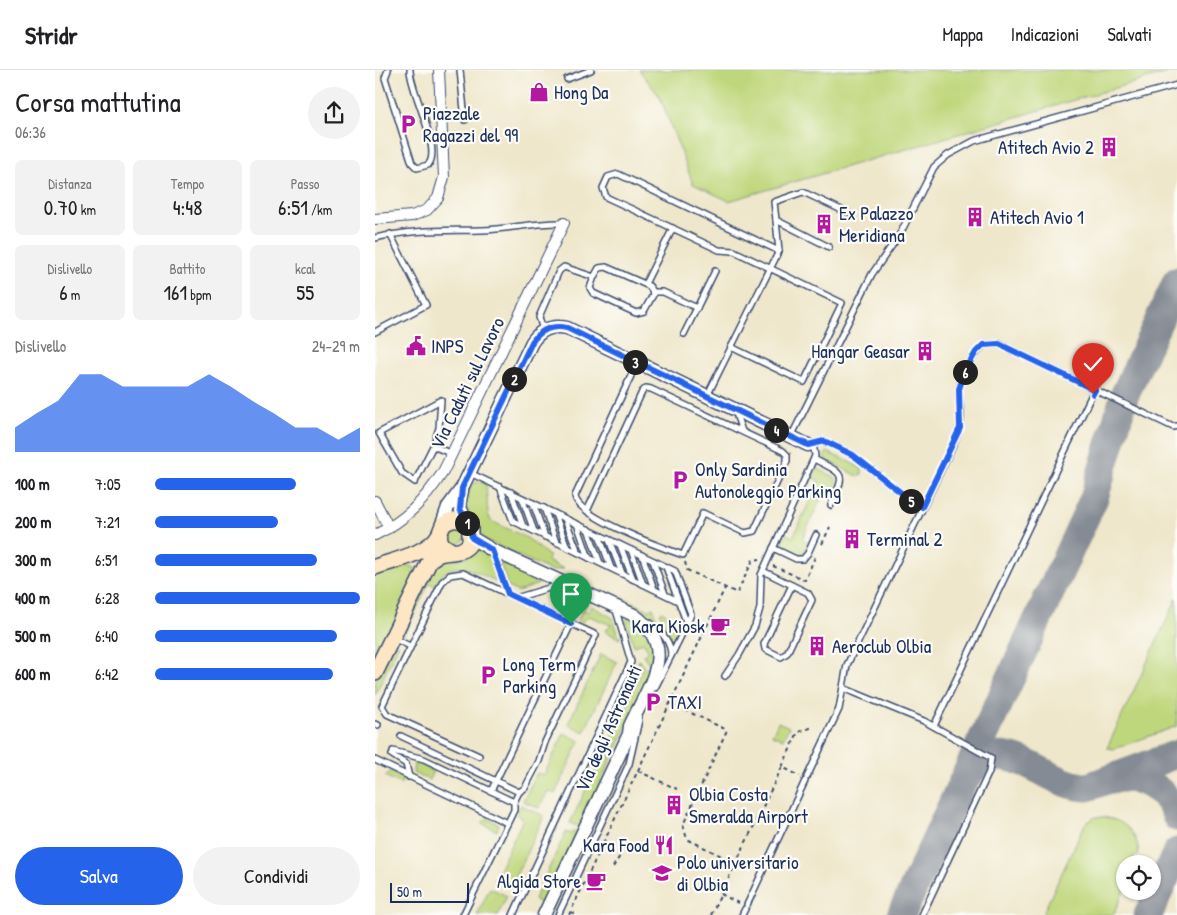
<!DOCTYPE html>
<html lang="it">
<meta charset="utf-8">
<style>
:root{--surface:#fff;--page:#f2f2f2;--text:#202124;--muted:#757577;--line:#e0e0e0;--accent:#2563eb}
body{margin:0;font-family:"Patrick Hand",sans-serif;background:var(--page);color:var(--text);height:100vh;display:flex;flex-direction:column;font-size:19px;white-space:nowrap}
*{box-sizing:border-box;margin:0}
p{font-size:16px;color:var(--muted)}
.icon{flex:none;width:28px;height:28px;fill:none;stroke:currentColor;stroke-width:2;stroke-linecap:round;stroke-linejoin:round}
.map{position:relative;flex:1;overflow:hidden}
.panel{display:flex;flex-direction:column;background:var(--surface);width:375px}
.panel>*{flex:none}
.fabs{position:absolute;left:741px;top:785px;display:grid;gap:10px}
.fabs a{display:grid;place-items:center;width:45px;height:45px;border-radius:50%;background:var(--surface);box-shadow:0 1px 4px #0004;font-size:25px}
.scale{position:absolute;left:15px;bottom:12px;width:79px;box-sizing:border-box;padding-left:5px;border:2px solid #1b2f5e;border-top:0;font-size:14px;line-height:18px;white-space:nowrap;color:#1b2f5e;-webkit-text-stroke:4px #fdfcf7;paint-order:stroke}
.pin{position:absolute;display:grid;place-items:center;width:42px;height:42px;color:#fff;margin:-51px -21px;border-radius:50% 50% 50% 0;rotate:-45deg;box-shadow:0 0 5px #0007}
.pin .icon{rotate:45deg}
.km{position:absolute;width:25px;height:25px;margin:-12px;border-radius:50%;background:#222;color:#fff;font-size:14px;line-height:25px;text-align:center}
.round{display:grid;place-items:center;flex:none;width:52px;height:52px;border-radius:26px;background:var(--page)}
.headline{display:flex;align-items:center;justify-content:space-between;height:85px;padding:0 15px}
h1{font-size:28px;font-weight:600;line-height:38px}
.figures{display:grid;grid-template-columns:repeat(3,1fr);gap:8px;height:85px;padding:5px 15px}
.figures div{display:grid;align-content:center;border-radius:8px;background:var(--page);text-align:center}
.figures b{font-size:21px;font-weight:600}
.figures small{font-size:14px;font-weight:400}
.figures p{font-size:14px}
.chart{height:140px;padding:10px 15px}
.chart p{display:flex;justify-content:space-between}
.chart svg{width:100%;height:90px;margin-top:5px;fill:var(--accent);opacity:.7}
.action{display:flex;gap:10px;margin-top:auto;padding:10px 15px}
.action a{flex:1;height:58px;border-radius:30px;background:var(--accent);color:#fff;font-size:20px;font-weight:600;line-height:58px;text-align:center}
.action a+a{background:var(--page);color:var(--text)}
ul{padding:0 15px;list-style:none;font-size:16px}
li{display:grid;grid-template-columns:80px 60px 1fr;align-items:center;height:38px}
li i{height:12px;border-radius:6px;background:var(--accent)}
header{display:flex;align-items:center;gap:30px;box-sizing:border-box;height:70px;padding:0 25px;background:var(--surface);border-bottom:1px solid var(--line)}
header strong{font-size:24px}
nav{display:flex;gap:28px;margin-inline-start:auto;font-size:18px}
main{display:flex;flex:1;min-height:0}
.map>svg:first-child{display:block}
.green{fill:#bfd77b;stroke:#6d836c}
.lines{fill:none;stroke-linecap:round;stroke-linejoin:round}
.taxiway{stroke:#858b94;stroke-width:29}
.service-casing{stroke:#3b4b6e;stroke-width:8}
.minor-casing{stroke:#3b4b6e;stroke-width:12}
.tertiary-casing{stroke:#3b4b6e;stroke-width:15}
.secondary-casing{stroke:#3b4b6e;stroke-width:18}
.path{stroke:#3b4b6e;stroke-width:2;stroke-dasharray:4 4;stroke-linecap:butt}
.service{stroke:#fff;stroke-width:5}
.minor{stroke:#fff;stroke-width:10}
.tertiary{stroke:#fff;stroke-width:12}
.secondary{stroke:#fce6c4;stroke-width:15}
.route-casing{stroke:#fff;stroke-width:10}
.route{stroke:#2563eb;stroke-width:6}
.labels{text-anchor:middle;stroke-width:4.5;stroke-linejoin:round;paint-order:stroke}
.poi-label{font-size:19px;fill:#1b2f5e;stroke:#fdfcf7;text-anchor:start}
.street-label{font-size:19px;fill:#1b2f5e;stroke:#fdfcf7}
</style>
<header>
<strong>Stridr</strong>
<nav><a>Mappa</a><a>Indicazioni</a><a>Salvati</a></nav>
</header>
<main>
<section class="panel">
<div class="headline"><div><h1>Corsa mattutina</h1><p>06:36</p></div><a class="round"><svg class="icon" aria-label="share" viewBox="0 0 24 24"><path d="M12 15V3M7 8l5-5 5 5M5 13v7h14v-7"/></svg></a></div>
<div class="figures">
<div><p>Distanza</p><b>0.70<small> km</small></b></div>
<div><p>Tempo</p><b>4:48</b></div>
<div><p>Passo</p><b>6:51<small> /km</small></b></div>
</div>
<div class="figures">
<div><p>Dislivello</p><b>6<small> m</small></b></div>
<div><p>Battito</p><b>161<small> bpm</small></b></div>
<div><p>kcal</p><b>55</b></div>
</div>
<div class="chart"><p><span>Dislivello</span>24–29 m</p>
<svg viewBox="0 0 160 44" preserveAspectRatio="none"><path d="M0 44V32L10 25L20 19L30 6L40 6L50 12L60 12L70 12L80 12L90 6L100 12L110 19L120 25L130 32L140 32L150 38L160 32V44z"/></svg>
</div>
<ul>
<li><b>100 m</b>7:05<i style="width:69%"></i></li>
<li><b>200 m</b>7:21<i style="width:60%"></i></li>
<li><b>300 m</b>6:51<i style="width:79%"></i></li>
<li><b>400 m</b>6:28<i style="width:100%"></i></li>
<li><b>500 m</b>6:40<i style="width:89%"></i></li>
<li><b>600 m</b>6:42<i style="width:87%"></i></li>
</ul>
<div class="action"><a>Salva</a><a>Condividi</a></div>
</section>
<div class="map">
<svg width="802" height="845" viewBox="0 0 802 845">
<rect width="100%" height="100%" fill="#fdfcf7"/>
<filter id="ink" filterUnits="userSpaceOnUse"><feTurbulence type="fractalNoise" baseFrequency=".02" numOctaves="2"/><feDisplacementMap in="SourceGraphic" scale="10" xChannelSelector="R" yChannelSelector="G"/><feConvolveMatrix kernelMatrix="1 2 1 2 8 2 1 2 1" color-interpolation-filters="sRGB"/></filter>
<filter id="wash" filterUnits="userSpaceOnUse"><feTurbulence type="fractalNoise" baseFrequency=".0096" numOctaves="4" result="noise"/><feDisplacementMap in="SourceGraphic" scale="20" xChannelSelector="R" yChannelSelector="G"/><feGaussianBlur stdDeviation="1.12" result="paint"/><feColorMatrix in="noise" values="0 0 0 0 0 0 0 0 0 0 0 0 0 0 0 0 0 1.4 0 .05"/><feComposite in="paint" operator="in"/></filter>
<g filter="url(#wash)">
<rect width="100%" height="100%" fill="#efe7cb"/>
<g class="green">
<path d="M264 0H802L354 131 318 114 285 27Z"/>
<path d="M452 382 487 398V404L483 406 451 390 449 386Z"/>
<path d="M443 399 460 407 462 414 457 423 450 420 427 469 434 473 427 484H422L409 478 407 472 411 464 418 467 444 411 437 407Z"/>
<path d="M105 411 111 414 113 444 116 451 152 468 174 486 172 491 189 499 176 501 107 468C100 439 81 446 97 414Z"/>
<circle cx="81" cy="465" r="9"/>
<path d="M103 477 117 487 121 497 118 499 122 512C100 501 75 485 60 516L54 513 27 569 23 563 61 490C78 489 92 492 103 477Z"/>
<path d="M124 489 171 509 172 513 168 512 143 522 133 517Z"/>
<path d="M30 494 40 498 42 507 0 593V504Z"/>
<path d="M189 519 203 526 204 525 207 531 212 534 209 540 214 542 217 536 238 548 245 569 230 561 236 555 214 546 207 552 203 550 207 542 172 526Z"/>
<path d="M246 527 274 540 278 538 281 548 278 550 257 539Z"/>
<path d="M802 528V656L739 679 732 678Z"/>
<path d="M287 541 296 548 302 562 299 570H296L288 558 285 543Z"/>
<path d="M253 548 260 552 278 572 277 598 268 585 274 581 268 572 259 576 251 551Z"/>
<path d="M24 574 0 625V612L17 576Z"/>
<path d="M226 584 242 592 209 662 193 654Z"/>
<path d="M264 590 275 604 242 678 233 673 267 601 260 597Z"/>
<path d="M403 652 414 657 408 669 397 665Z"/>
<path d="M189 663 205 671 180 724 173 721 164 738 148 731 162 703 169 705Z"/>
<path d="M228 684 234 687 235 684 238 685 205 757 195 753Z"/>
<path d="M39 692 58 701 54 710 38 703Z"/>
<path d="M16 701 28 707 26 714 10 706Z"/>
<path d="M146 735 169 746 135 818 119 811 148 749 141 744Z"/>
<path d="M720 747C745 746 763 760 764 785L759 786 757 794H750V819L738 845H667L710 754Z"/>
<path d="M112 748 124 754 122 761 107 753Z"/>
<path d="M199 760 202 762 168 834 159 830 191 762 197 764Z"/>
<path d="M115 818 132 826 123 845H102Z"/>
</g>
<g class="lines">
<g class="taxiway">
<path d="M592 707C626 654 673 719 713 717L802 684"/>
<path d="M739 709C767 704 792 720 802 747"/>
<path d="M526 845 719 428 750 324 802 211"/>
<path d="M773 845 802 782"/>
</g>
</g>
</g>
<g filter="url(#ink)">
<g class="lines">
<defs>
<g id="service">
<path d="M13 0 10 8 37 93 42 98 53 95C68 80 35 21 35 0"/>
<path d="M85 0 90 50"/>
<path d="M192 9 216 0"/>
<path d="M0 168C38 159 69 161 107 160 135 159 161 152 188 153"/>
<path d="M454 177 401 150 399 132 428 122 473 143"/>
<path d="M270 214 298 158"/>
<path d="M278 222H288L322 238"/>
<path d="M168 260 164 247 184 201 189 197 219 207 224 198 231 197 274 216 277 220 278 225 269 241 261 243 218 223 215 218 219 207"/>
<path d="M0 262 51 235 15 164"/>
<path d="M309 264 340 201"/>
<path d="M356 277 429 312 467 233 359 181 344 180 231 127 228 118 233 107 243 104 404 181"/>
<path d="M332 326 404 181 401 150"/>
<path d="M363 343 362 347 367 361"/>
<path d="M416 367 497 204 525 164 559 97 573 85 599 71 802 15"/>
<path d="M434 375 449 371 478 385 538 432 547 437"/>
<path d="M58 376 40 412 27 403 4 363 66 330 64 358 58 376 77 384"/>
<path d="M439 389C470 405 471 402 456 435"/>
<path d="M95 403 300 501 316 544 312 554"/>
<path d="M125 417 138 451 303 531"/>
<path d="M136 422 148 456"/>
<path d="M147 428 159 461"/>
<path d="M158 433 170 467"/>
<path d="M169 438 181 472"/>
<path d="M212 441 267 322 271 318 276 319 408 381 412 385V391L379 461 370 463 328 443 308 485C288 478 202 447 200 426L262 293"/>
<path d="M180 444 192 477"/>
<path d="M190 449 203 482"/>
<path d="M202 454 214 488"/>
<path d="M213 459 225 493"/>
<path d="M224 465 236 498"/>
<path d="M234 470 247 503"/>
<path d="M245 475 258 509"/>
<path d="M398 478 421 489H428L433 483 441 465"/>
<path d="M256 480 268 514"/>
<path d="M118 482 133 524"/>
<path d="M267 485 279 519"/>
<path d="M278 491 290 524"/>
<path d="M388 501 433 523 437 530 412 583 406 587 390 579 389 574 417 515"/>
<path d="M141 528 187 514"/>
<path d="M274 552C285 560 296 571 296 585"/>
<path d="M20 569 35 576"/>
<path d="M350 606 364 585 380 556 385 538 386 505 440 386 439 379 434 376"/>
<path d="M280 618 312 554 291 497"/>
<path d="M468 618 549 651 616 688 614 702 547 845"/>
<path d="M0 654 3 655"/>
<path d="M559 656 719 320"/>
<path d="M26 666 144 722"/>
<path d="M18 681 49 689 139 732 144 722 150 718 164 691 170 672 221 565 88 503 75 505 67 512 7 636 12 644 104 686"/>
<path d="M17 685 31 694 34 707"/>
<path d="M0 690 132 753"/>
<path d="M432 707 464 639 472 595 579 373C583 364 586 356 586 346 586 337 583 328 584 319 587 303 597 286 609 275L624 274 798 357 802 356"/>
<path d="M116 721 196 554"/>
<path d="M402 771 430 711"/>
<path d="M372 835 400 775"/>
<path d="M88 845 139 740V732"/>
<path d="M138 845 256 592 241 540"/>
<path d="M183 845 254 694 264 650"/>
<path d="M367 845 370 839"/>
</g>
<g id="minor">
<path d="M0 149 37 146 52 140 63 128 69 107 64 0"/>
<path d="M0 431 14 458"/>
<path d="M0 465C30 451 50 430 68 402L189 153"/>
</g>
<g id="tertiary">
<path d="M87 421 84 435 93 455"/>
<path d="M65 460 73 437 87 418 157 272C166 259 177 255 192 258L433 375"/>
<path d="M97 468 117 480 259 545C305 578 273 616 255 656L254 664 169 845"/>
</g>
<g id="secondary">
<path d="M0 497C20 490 52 484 64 465"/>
<path d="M0 603 55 490C70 476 85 488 95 473V458C88 448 77 447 68 455L64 465 66 474 78 482"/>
</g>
</defs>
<use href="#service" class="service-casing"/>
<use href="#minor" class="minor-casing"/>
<use href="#tertiary" class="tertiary-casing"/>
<use href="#secondary" class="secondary-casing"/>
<g class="path">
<path d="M447 474 455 457"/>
<path d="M310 492 312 500 362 523 378 490 385 489"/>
<path d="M398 496 430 510 440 487"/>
<path d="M295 633 352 660 308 755 312 769 361 793"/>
<path d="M407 697 423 662 438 657"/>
<path d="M263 701 302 719"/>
<path d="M238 797 245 786"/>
<path d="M346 824 363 833"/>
<path d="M196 842 203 845"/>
<path d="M194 845 350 518"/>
<path d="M336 845 407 697 425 706"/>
</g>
<use href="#service" class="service"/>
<use href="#minor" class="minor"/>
<use href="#tertiary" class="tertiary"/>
<use href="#secondary" class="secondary"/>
</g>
</g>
<g class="lines" filter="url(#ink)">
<defs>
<path id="route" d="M196 554 133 524 117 480 97 468 95 458 85 439 87 418 157 272C166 259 177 255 192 258L433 375 449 371 478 385 538 432 547 437 585 358 584 319 590 301 601 282 608 275 624 274 720 320 718 324"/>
</defs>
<use href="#route" class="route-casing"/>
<use href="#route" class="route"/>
</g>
<defs>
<symbol id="shop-bare" viewBox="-9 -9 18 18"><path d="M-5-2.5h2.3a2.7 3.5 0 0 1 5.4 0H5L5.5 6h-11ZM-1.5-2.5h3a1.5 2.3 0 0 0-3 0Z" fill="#b5179e" stroke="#fdfcf7" stroke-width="2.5" paint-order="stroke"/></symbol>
<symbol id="parking-bare" viewBox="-9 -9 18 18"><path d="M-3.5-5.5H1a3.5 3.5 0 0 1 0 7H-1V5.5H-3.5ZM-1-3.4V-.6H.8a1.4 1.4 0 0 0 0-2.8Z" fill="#b5179e" stroke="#fdfcf7" stroke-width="2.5" paint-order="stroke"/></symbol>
<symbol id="building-bare" viewBox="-9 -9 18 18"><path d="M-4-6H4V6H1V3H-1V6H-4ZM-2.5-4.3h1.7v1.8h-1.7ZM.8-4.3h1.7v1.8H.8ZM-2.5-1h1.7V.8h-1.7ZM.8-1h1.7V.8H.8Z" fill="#b5179e" stroke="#fdfcf7" stroke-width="2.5" paint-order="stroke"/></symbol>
<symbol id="civic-bare" viewBox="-9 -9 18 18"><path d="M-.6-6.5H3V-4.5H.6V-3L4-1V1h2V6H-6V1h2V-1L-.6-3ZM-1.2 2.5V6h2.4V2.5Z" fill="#b5179e" stroke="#fdfcf7" stroke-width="2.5" paint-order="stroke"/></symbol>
<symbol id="cafe-bare" viewBox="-9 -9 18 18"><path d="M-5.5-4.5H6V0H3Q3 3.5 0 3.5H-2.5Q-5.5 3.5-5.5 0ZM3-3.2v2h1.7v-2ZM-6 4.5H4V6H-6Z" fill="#b5179e" stroke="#fdfcf7" stroke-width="2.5" paint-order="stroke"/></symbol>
<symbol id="restaurant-bare" viewBox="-9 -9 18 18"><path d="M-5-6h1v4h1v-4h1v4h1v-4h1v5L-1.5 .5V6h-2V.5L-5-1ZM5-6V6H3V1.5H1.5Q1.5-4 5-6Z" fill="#b5179e" stroke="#fdfcf7" stroke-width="2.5" paint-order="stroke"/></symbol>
<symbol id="school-bare" viewBox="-9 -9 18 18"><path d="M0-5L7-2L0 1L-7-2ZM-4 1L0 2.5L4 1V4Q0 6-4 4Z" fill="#b5179e" stroke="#fdfcf7" stroke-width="2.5" paint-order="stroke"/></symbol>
</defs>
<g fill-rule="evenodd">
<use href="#shop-bare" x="150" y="8" width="28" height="28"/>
<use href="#parking-bare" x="19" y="40" width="28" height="28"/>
<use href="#building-bare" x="720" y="63" width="28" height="28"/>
<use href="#building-bare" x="586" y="133" width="28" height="28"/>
<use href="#building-bare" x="435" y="140" width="28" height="28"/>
<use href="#civic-bare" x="27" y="262" width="28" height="28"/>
<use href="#building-bare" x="536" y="267" width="28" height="28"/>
<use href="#parking-bare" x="291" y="396" width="28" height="28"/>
<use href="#building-bare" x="463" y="455" width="28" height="28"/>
<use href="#cafe-bare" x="331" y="542" width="28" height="28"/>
<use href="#building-bare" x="428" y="562" width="28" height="28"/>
<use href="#parking-bare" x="99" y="591" width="28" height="28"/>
<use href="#parking-bare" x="264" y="618" width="28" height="28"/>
<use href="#building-bare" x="285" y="721" width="28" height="28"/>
<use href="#restaurant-bare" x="275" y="761" width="28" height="28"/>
<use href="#school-bare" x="273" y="789" width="28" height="28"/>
<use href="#cafe-bare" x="207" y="797" width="28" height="28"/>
</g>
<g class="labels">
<g class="poi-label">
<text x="179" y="29">Hong Da</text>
<text x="48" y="50">Piazzale<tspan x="48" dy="22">Ragazzi del 99</tspan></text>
<text x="719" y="84" text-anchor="end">Atitech Avio 2</text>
<text x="464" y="150">Ex Palazzo<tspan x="464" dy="22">Meridiana</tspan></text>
<text x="615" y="154">Atitech Avio 1</text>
<text x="56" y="283">INPS</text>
<text x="535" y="288" text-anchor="end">Hangar Geasar</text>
<text x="320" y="406">Only Sardinia<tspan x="320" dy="22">Autonoleggio Parking</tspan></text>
<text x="492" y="476">Terminal 2</text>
<text x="330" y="563" text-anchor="end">Kara Kiosk</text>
<text x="457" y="583">Aeroclub Olbia</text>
<text x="128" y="601">Long Term<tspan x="128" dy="22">Parking</tspan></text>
<text x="293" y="639">TAXI</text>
<text x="314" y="731">Olbia Costa<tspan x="314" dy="22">Smeralda Airport</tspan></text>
<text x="274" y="782" text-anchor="end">Kara Food</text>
<text x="302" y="799">Polo universitario<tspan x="302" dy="22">di Olbia</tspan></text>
<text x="206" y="818" text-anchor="end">Algida Store</text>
</g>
<g class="street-label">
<text transform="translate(92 313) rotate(-64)" y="7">Via Caduti sul Lavoro</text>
<text transform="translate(233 658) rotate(-66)" y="7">Via degli Astronauti</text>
</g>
</g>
</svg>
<div class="fabs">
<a><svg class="icon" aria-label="locate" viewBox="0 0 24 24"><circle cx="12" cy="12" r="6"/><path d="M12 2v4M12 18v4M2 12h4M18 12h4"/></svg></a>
</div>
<div class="scale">50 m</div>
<div class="pin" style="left:196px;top:554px;background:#1e9e55"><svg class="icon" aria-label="arrive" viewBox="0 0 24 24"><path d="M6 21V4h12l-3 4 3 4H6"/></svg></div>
<div class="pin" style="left:718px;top:324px;background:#d93025"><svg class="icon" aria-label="check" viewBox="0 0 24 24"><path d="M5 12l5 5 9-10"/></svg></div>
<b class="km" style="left:92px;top:453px">1</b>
<b class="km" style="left:139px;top:309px">2</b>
<b class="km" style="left:260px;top:292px">3</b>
<b class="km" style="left:401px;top:360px">4</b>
<b class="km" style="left:536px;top:431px">5</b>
<b class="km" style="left:590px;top:302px">6</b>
</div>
</main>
